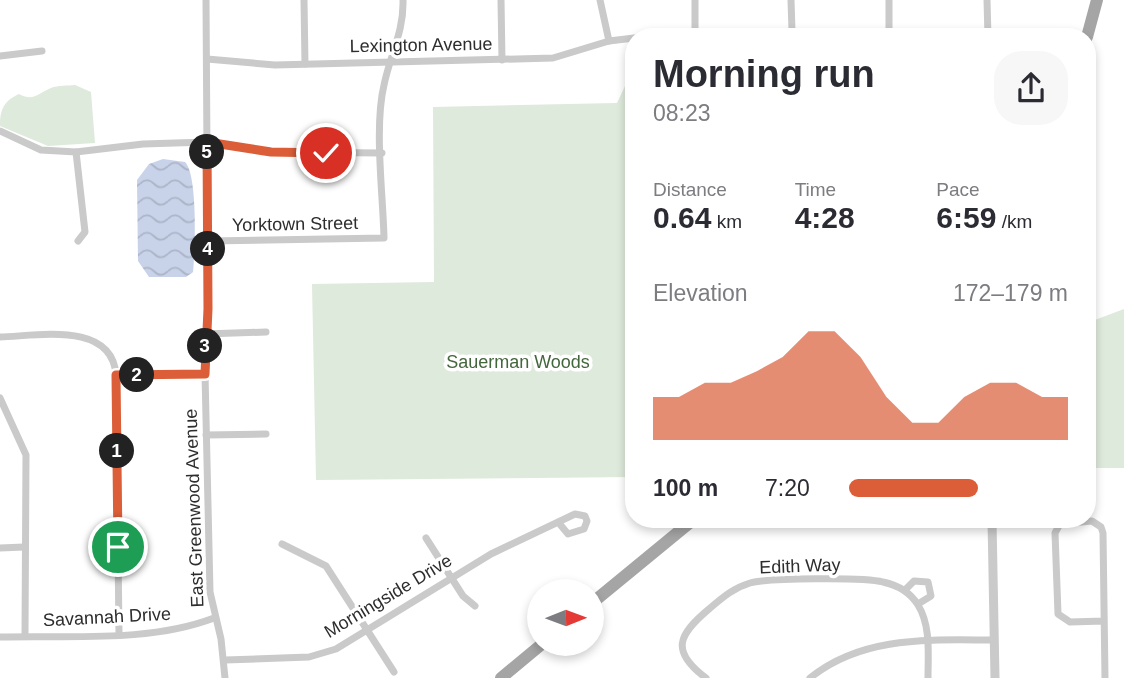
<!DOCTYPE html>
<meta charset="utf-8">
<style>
:root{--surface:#fff;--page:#f7f7f7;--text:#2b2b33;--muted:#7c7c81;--accent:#db5e38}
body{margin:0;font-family:Helvetica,sans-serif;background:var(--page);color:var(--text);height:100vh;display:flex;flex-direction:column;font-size:26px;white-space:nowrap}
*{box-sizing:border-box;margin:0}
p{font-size:23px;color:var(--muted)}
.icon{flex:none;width:38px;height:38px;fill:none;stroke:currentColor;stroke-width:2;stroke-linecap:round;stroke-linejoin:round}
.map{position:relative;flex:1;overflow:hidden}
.drawer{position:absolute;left:625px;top:28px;width:471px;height:500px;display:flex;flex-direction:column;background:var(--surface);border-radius:28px;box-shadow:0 4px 10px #0003}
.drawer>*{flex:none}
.needle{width:46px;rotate:89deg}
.fabs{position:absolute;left:527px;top:579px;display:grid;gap:14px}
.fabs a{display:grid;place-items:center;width:77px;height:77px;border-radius:50%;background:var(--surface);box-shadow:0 4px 10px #0003;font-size:35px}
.pin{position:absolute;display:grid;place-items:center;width:60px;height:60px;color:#fff;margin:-30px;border:4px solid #fff;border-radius:50%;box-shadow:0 2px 7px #0007}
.km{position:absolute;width:35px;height:35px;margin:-18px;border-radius:50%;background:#222;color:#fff;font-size:19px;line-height:35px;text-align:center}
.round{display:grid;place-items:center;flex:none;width:74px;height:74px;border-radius:28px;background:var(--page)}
.head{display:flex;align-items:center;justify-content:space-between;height:119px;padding:0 28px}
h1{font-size:38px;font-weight:600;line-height:52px}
.metrics{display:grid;grid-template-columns:repeat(3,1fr);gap:10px;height:119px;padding:7px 28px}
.metrics div{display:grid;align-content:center}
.metrics b{font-size:30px;font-weight:600}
.metrics small{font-size:19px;font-weight:400}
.metrics p{font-size:19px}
.chart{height:196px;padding:14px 28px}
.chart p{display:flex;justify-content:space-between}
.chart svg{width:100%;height:126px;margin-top:7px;fill:var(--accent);opacity:.7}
ul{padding:0 28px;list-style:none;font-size:23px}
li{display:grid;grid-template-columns:112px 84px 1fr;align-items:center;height:52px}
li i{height:18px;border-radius:9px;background:var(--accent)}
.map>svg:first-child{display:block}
.green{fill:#deeadb}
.water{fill:url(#water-waves)}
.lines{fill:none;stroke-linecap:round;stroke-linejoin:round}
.minor{stroke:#cacaca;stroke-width:7}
.tertiary{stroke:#cacaca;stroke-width:9}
.primary{stroke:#a5a5a5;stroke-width:12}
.route-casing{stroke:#fff;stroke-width:14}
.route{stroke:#db5e38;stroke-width:9}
.labels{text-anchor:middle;stroke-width:7;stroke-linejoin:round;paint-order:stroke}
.street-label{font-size:18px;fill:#2d2d2d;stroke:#fff}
.park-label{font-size:18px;fill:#44663d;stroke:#fff}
</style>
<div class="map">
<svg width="1124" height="678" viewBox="0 0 1124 678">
<defs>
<pattern id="water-waves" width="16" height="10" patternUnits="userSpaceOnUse" patternTransform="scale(1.75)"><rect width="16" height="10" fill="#c8d2e9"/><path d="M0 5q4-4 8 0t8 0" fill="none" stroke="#acb5c8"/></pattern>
</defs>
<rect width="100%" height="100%" fill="#fff"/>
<g class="green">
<path d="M75 85 91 92 95 143 48 146 0 126C0 109 4 101 19 94 34 102 38 93 51 88 58 85 68 86 75 85Z"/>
<path d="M625 86H634L633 477 316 480 312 284 434 282 433 107 617 103Z"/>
<path d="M1124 309V468H1087V323Z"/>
</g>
<path class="water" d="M163 159 185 162C198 175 195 252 193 272L186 277H149L138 261 137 180 149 164Z"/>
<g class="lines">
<g class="minor">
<path d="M206 0 208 309 205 374 210 592 221 639 225 678"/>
<path d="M304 0 305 64"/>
<path d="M501 0 502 60"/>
<path d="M600 0 609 41"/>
<path d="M791 0 792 31"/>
<path d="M889 0V31"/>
<path d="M987 0 988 37"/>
<path d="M695 37V0"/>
<path d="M0 56 42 51"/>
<path d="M207 59 275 65 553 58 609 41 634 38"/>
<path d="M0 131 41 150 76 152 143 144 207 142 271 152 382 153"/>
<path d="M76 152 85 232 78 241"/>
<path d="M208 241 384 238C383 194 374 127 384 85 390 55 404 32 403 0"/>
<path d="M205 334 266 332"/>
<path d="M0 337C38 336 112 321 116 375L119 634"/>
<path d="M116 375 205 374"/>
<path d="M0 398 26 455 25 636"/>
<path d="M206 435 266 434"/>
<path d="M426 538 463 596 475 606"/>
<path d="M282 544 326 566 394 672"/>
<path d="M0 548 24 547"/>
<path d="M905 590 914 581 928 582 931 596 918 604"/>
<path d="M1104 621 1070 622 1058 614 1055 533 1060 524 1092 521 1101 527 1103 533 1105 678"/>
<path d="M0 637C70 635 148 643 214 618"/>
<path d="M225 660 309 657 336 649 491 554 575 514 585 516 587 521 584 529 568 534 558 522"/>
<path d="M706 678C670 651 678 635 709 609 722 598 733 588 750 583 767 578 865 577 883 582 897 585 910 592 918 605 931 626 928 654 928 678"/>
<path d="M810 678C863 635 931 640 994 640"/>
</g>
<path class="tertiary" d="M992 520 995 678"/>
<g class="primary">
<path d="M1087 37 1097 0"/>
<path d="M592 603 693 520"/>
<path d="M501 678 542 644"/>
</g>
</g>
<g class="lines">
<defs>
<path id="route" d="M118 547 116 375 205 374 208 309 207 142 271 152 326 153"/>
</defs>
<use href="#route" class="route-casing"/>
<use href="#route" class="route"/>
</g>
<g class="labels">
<g class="street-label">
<text transform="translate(421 45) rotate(-1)" y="6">Lexington Avenue</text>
<text transform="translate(295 224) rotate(-1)" y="6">Yorktown Street</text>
<text transform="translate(194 508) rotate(-92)" y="6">East Greenwood Avenue</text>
<text transform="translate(800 566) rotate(-2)" y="6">Edith Way</text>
<text transform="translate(388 596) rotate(-31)" y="6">Morningside Drive</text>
<text transform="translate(107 617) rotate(-3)" y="6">Savannah Drive</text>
</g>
<g class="park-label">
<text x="518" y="368">Sauerman Woods</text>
</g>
</g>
</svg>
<div class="fabs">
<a><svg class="needle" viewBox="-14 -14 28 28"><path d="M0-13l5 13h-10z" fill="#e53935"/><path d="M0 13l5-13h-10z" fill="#7c7c81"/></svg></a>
</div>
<div class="pin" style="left:118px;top:547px;background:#1e9e55"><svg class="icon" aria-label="arrive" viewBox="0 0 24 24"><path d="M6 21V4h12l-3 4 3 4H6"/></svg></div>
<div class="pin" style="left:326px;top:153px;background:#d93025"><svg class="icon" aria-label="check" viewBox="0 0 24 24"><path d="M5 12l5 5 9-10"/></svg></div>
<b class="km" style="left:117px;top:451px">1</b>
<b class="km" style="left:137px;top:375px">2</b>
<b class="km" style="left:205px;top:346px">3</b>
<b class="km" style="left:208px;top:249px">4</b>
<b class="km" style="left:207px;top:152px">5</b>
<section class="drawer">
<div class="head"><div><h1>Morning run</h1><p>08:23</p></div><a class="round"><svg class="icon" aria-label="share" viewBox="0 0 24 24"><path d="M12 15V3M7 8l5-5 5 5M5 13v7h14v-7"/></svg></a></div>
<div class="metrics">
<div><p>Distance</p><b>0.64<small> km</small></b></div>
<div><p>Time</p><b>4:28</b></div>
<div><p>Pace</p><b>6:59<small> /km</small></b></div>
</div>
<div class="chart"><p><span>Elevation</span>172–179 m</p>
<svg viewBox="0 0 160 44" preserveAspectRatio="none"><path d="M0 44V29L10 29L20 24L30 24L40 20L50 15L60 6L70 6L80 15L90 29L100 38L110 38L120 29L130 24L140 24L150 29L160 29V44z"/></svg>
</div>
<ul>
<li><b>100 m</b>7:20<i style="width:59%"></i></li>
</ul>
</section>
</div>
